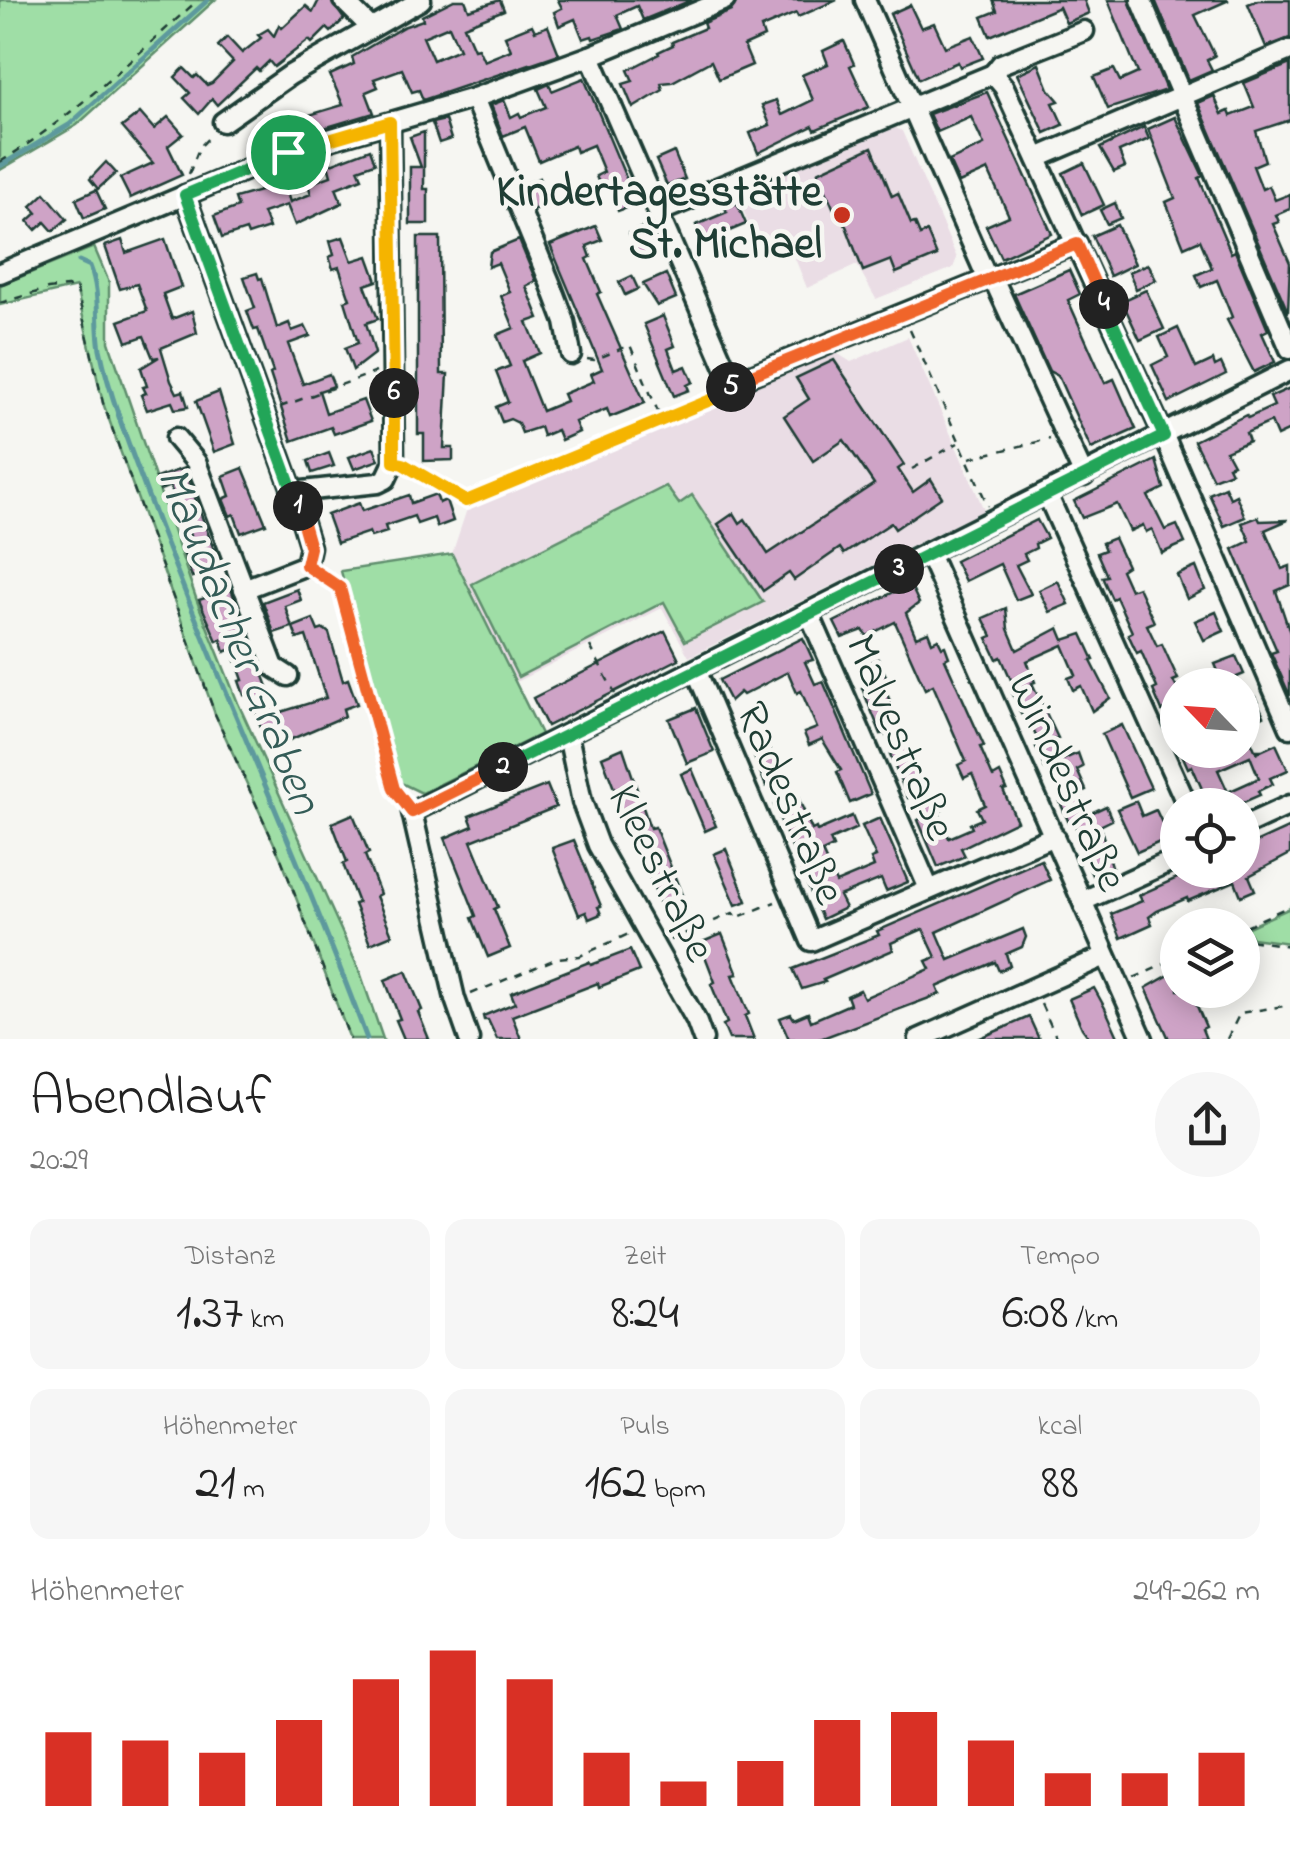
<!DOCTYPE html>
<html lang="de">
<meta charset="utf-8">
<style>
:root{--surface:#fff;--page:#f6f6f6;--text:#222;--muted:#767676;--accent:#d93025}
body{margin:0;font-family:"Indie Flower",sans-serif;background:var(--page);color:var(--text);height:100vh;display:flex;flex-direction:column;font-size:38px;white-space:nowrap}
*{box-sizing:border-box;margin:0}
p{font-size:32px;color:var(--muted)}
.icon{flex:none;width:55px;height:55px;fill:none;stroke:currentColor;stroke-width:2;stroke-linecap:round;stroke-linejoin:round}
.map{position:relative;height:1039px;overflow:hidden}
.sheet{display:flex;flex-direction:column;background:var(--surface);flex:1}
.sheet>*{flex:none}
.needle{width:65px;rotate:295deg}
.controls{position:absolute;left:1160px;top:668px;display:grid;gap:20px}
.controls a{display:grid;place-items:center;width:100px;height:100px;border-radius:50%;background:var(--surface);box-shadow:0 5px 25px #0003;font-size:50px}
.pin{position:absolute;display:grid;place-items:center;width:85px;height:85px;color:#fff;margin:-42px;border:5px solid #fff;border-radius:50%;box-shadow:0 2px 10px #0007}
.km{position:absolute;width:50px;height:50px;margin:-25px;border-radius:50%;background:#222;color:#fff;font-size:28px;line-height:50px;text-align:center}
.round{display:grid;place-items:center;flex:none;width:105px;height:105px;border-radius:52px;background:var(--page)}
.overview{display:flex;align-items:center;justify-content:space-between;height:170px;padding:0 30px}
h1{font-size:55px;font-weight:600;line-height:75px}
.stats{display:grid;grid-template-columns:repeat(3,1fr);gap:15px;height:170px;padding:10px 30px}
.stats div{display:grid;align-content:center;border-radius:20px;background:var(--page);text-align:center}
.stats b{font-size:50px;font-weight:600}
.stats small{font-size:28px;font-weight:400}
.stats p{font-size:28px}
.chart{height:280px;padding:20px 30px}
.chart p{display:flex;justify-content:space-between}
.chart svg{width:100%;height:180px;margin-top:10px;stroke:var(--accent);stroke-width:6}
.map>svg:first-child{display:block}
.built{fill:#eadde5}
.green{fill:#9fdea6;stroke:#5f8e6d;stroke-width:2.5}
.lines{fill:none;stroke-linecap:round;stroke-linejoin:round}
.stream{stroke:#5d999d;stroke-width:5}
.building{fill:#cea3c6;stroke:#1f3d34;stroke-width:2.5;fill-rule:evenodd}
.minor-casing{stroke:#1f3d34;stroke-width:25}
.path{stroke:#1f3d34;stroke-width:2.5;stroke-dasharray:8 8;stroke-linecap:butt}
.minor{stroke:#f6f6f2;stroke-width:18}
.split-1-casing{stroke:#fff;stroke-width:20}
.split-2-casing{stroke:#fff;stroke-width:20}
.split-3-casing{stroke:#fff;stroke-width:20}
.split-4-casing{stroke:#fff;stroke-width:20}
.split-5-casing{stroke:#fff;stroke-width:20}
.split-6-casing{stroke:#fff;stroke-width:20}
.split-7-casing{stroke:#fff;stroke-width:20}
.split-1{stroke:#22a559;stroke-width:12}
.split-2{stroke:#f0652b;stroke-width:12}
.split-3{stroke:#22a559;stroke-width:12}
.split-4{stroke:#22a559;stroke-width:12}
.split-5{stroke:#f0652b;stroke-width:12}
.split-6{stroke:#f5b400;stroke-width:12}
.split-7{stroke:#f5b400;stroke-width:12}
.poi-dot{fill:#c8321e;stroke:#f6f6f2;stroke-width:4}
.labels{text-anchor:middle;stroke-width:9;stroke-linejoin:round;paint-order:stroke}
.poi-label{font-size:45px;font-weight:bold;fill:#1f3d34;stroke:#f6f6f2;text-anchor:end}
.street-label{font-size:45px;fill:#1f3d34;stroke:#f6f6f2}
.water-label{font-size:48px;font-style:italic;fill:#345c57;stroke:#f6f6f2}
</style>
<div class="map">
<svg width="1290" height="1039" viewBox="0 0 1290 1039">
<rect width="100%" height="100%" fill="#f6f6f2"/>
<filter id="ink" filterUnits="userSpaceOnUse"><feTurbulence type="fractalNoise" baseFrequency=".01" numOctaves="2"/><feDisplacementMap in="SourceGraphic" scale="20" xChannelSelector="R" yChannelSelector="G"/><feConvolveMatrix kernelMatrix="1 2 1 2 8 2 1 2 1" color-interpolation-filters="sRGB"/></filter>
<g filter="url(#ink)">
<g class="built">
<path d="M892 126 902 131 957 258 953 268 876 299 857 265 807 288 786 236 758 248 737 194Z"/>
<path d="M908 337 984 510 689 657 662 608 516 682 452 554 468 506 835 352 851 362Z"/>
</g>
<g class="green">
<path d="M0 0H215L77 125 0 170Z"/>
<path d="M94 247 109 282V342L197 601 238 703 360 972 383 1039H350L282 861 215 714 103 403 76 287 0 305V285Z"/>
<path d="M666 486 679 504 692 495 763 602 685 641 664 602 518 677 472 584Z"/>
<path d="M452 554 541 734 422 793 397 781 341 571Z"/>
<path d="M1290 908V943L1252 938 1246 928Z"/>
</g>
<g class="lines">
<g class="stream">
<path d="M0 166 69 125 208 0"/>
<path d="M79 261 90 266C101 294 95 320 100 349 109 392 126 438 142 480 211 668 297 850 367 1039"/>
</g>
</g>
<g class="building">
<path d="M319 0H331L344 19 331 32 327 28 312 43 309 40 274 67 269 61 259 71 256 68 217 105 212 99 199 114 184 98 190 93 175 77 184 68 194 78 197 75 207 85 212 83 233 62 218 46 227 37 242 53 261 38 258 35 268 29 274 36 279 25 282 28 306 6 313 12Z"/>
<path d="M454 0H465L469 10 500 0 504 10 464 26 474 49 478 48 484 61 511 50 505 36 532 25 535 31 548 26 559 54 423 100 419 90 412 92 402 69 374 79 378 87 366 92 374 113 284 140 279 124 343 105 330 75 354 64 352 57 403 27 423 20 422 16ZM449 26 459 49 433 60 423 37Z"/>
<path d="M558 0H692L643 20 637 6 617 15 623 29 593 39 592 36 583 39 575 19 559 26 554 12 562 8Z"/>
<path d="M737 0H837L798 17 796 13 761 28 764 37 744 46 752 65 719 79 711 61 672 82 661 83 663 90 633 108 623 84 633 81 628 70 659 54 658 52 673 45 672 42 705 28 703 23 731 11Z"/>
<path d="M993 0H1084L1089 13 1066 23 1059 7 990 36 982 17 997 11Z"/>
<path d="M1108 0H1129L1166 90 1108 109 1094 77 1114 69 1120 81 1138 73Z"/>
<path d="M1155 0H1229L1195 15 1215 56 1207 60 1212 70 1189 80Z"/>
<path d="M1258 0H1290V38L1266 47 1248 4Z"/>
<path d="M910 5 921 28 934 23 945 47 973 36 983 58 960 67 958 62 919 79 890 14Z"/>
<path d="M844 41 854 64 850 66 869 107 815 130 813 126 758 153 750 133 770 125 762 105 776 100 782 115 813 100 802 75 828 64 823 51Z"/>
<path d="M1039 64 1049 89 1059 101 1053 103 1063 125 1045 133 1017 74Z"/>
<path d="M1290 64V120L1256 131 1265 161 1253 166 1262 189 1269 186 1275 200 1290 194V209L1276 215 1279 222 1273 224 1290 263 1288 312 1198 103 1214 96 1222 114 1229 111 1231 116 1254 107 1244 83Z"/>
<path d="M584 78 637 204 618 211 609 187 602 190 596 176 604 172 593 145 576 152 574 146 539 161 525 127 503 136 491 105 504 100 511 117 519 113 521 117 546 107 538 89 549 84 552 91Z"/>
<path d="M987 92 1052 234 1001 258 986 226 1009 216 988 170 959 183 949 161 984 145 971 117 937 132 929 114Z"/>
<path d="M140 113 154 129 168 117 183 134 168 146 182 175 130 198 120 178 153 163 122 127Z"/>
<path d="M1175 117 1203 176 1199 178 1231 253 1235 251 1268 330 1262 333 1275 362 1254 372 1227 320 1232 317 1217 280 1201 287 1196 275 1212 268 1200 240 1184 247 1166 202 1175 198 1148 129Z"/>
<path d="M445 120 451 139 439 143 432 123Z"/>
<path d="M1144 127 1149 139 1119 152 1125 167 1114 172 1100 148Z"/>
<path d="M424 132V189H428V224H410V167H421L410 137Z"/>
<path d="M872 147 892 196 898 193 911 224 915 223 920 235 927 232 937 256 896 273 891 260 863 271 840 210 835 212 818 172Z"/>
<path d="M370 149 375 163 358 169 362 178 336 188 342 203 295 225 287 205 263 213 269 228 248 235 246 230 222 238 214 216 238 207 235 198 284 184 290 202 311 194 308 184 331 176 328 165Z"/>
<path d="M674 152 685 179 667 186 656 160Z"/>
<path d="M106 162 116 173 98 189 90 179Z"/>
<path d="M1084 163 1104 205 1082 215 1063 173Z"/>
<path d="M539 178 550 203 534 210 523 185Z"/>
<path d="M96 190 105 209 84 218 76 199Z"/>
<path d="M45 193 67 219 53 231 45 222 36 230 28 221 37 213 31 206Z"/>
<path d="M737 203 746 224 703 242 696 225 727 212 725 208Z"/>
<path d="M1115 203 1121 218 1107 224 1100 210Z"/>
<path d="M1117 225 1135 264 1110 276 1092 236Z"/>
<path d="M596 226 602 240 587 246 591 257 587 259 601 292 597 294 645 403 610 417 607 409 575 422 579 432 561 440 557 430 543 436 540 427 522 433 518 423 510 419 502 422 496 407 508 402 496 372 510 366 497 335 514 328 501 296 510 292 498 263 488 267 490 252 519 240 536 281 526 286 539 318 527 322 540 353 522 361 542 411 566 401 563 394 594 381 591 374 602 369 550 245Z"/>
<path d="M646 226 656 250 639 257 629 233Z"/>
<path d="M343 237 352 261 368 256 377 281 365 285 378 319 366 323 375 353 353 370 345 348 358 343 345 301 350 299 339 267 333 269 329 257 334 255 330 241Z"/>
<path d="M418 237H440L441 374H448L444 448H453V460L424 461V434H418Z"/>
<path d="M165 239 181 287 163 294 172 319 192 311 197 333 161 348 171 381 177 393 183 391 188 407 175 409 172 402 147 410 141 395 146 393 143 387 147 386 141 368 159 357 153 358 144 336 127 342 119 321 147 311 137 284 120 289 105 246 122 240 126 253Z"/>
<path d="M1148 264 1156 280 1136 289 1129 272Z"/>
<path d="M1069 270 1080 294 1068 300 1105 383 1114 379 1136 429 1091 449 1058 376 1049 371 1014 294Z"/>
<path d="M257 273 259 279 262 278 277 328 289 323 292 331 305 326 310 336 288 344 303 384 329 374 334 386 319 391 326 413 363 400 371 421 334 434 331 427 292 441 270 374 273 372 258 329 254 330 247 311 255 308 244 277Z"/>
<path d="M666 274 676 298 657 306 643 284Z"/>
<path d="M632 276 638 289 625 295 619 282Z"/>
<path d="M1146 290 1164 329 1140 340 1122 301Z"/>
<path d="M663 316 675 346 668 349 676 370 686 366 693 382 687 385 689 390 674 396 644 324Z"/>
<path d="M1178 328 1196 368 1213 360 1215 366 1221 363 1226 374 1169 402 1152 365 1168 357 1159 337Z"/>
<path d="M834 360 904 465 898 469 913 492 931 479 942 497 895 529 891 523 844 554 840 548 794 580 789 573 763 591 718 524 734 513 740 523 745 519 768 554 874 484 844 440 813 461 784 416 809 399 796 378Z"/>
<path d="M1290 388V430L1277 436 1271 422 1246 433 1249 441 1226 451 1233 464 1228 466 1231 472 1213 479 1194 441 1246 415 1248 418 1274 406 1270 397Z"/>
<path d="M219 392 235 444 214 452 196 401Z"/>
<path d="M374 448 379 460 354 469 349 457Z"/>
<path d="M329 453 334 466 312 473 308 461Z"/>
<path d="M1156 460 1164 488 1148 496 1165 530 1177 525 1185 543 1162 553 1152 529 1146 532 1143 525 1130 531 1117 504 1082 518 1074 501Z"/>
<path d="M184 468 220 566 192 577 184 555 196 551 184 520 175 523 171 512 178 509 170 486 160 490 156 478Z"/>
<path d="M243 468 266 524 241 533 234 514 230 516 223 499 230 496 223 476Z"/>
<path d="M1225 487 1230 498 1236 495 1245 517 1224 526 1209 494Z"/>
<path d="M436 494 439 503 446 500 453 521 437 527 434 518 417 524 414 516 385 526 387 532 371 537 369 532 337 543 327 515 359 503 362 511 409 495 411 503Z"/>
<path d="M1258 517 1260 521 1288 520 1265 530 1282 569 1290 566V585L1276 591 1290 633V696L1271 653 1277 651 1233 549 1250 541 1242 523Z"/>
<path d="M1037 520 1047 538 1035 544 1036 548 1024 554 1027 560 1016 565 1031 594 1016 600 1000 564 965 581 955 561Z"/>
<path d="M1114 538 1127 566 1121 570 1130 590 1138 587 1154 622 1147 625 1157 646 1162 644 1178 679 1173 681 1178 690V734L1166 710 1162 711 1153 690 1157 688 1141 651 1137 653 1128 634 1132 632 1116 597 1112 599 1102 577 1107 576 1097 553 1105 550 1102 543Z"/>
<path d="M1196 567 1205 590 1187 599 1177 575Z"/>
<path d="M1058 581 1069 604 1050 612 1039 590Z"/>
<path d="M910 584 919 603 906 613 916 637 928 632 932 642 938 639 942 647 945 646 949 657 945 659 984 746 980 747 993 777 1000 773 1007 789 1003 790 1017 821 961 848 965 856 938 867 918 820 922 818 921 793 908 798 890 755 894 753 885 733 881 734 862 688 872 684 864 665 878 659 887 678 881 681 891 703 888 704 933 800 937 799 942 810 938 811 949 838 972 828 970 824 982 819 977 809 985 805 972 774 964 778 958 765 966 761 933 685 925 689 895 622 867 636 863 630 842 638 834 622Z"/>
<path d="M231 589 278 713 326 698 306 636 297 639 293 627 313 619 318 631 324 629 329 633 343 681 348 679 357 704 343 709 345 716 278 745 272 727 262 731 249 693 244 695 239 681 243 680 232 649 225 652 221 639 217 641 199 600Z"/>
<path d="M297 589 301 600 285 606 292 627 274 633 263 602Z"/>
<path d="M1006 608 1008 629 1017 650 1059 628 1064 640 1082 634 1094 660 1091 661 1110 698 1092 711 1081 686 1073 690 1068 678 1076 675 1063 645 1027 661 1035 682 1032 683 1058 738 1053 740 1062 760 1078 753 1083 767 1077 770 1086 790 1080 793 1089 814 1106 806 1112 820 1100 826 1112 866 1092 875 1084 856 1088 855 1073 821 1069 823 1060 802 1064 800 1049 767 1045 769 1036 747 1040 745 1025 712 1021 714 1012 692 1016 691 1001 657 997 659 987 638 992 636 983 618Z"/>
<path d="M1216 612 1224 631 1204 640 1195 621Z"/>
<path d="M665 631 679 659 547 726 533 698Z"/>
<path d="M803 638 813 660 805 662 815 684 823 681 871 794 850 803 837 772 841 770 822 739 809 745 804 733 817 728 801 691 797 693 788 672 743 695 740 692 730 701 719 680Z"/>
<path d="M1236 656 1244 674 1223 683 1215 664Z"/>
<path d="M1255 697 1264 716 1244 725 1255 750H1262L1256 753 1276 744 1288 770 1270 778 1273 784 1258 791 1260 795 1237 805H1209L1192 766 1188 768 1180 750H1202L1206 759 1227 750H1242V702ZM1250 756 1259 778 1228 792 1218 770Z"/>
<path d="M696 708 714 752 687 763 669 719Z"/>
<path d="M1122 725 1151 788 1130 797 1102 734Z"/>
<path d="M767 743 775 761 784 783 766 786 751 749Z"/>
<path d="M623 748 650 828 655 827 686 905 664 914 633 835 628 837 613 798 617 796 602 757Z"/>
<path d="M692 769 716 826 705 831 681 774Z"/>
<path d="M547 785 556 807 471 841 498 907 494 909 510 948 488 957 472 918 476 916 471 903 445 838 473 826 469 816Z"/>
<path d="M797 795 812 830 816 828 817 831 852 816 857 828 830 840 833 847 822 852 836 883 874 867 871 859 876 857 862 826 880 818 908 882 886 891 881 879 839 896 845 908 822 919 774 805Z"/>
<path d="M1136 801 1142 816 1156 810 1169 838 1137 852 1117 809Z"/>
<path d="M353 814 369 853 365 855 380 894 376 896 392 935 370 944 354 904 358 903 343 864 347 862 332 823Z"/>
<path d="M1290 827V854L1249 876 1255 890 1241 896 1235 881 1188 901 1187 898 1157 911 1149 917 1152 924 1121 938 1111 914 1142 901 1139 895 1195 870H1242V849Z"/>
<path d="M574 840 601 906 598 907 601 914 589 919 586 912 579 915 552 848Z"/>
<path d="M726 849 747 901 736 905 714 854Z"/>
<path d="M1041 860 1050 880 937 932 949 960 1023 929 1026 937 1022 947 1006 954 1010 966 999 971 995 962 937 987 940 994 820 1039H789L780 1018 791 1014 794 1019 808 1013 811 1021 850 1004 847 996 860 990 864 998 930 969 926 961 936 957 923 929 891 943 893 950 823 980 825 982 802 989 793 969 879 935 877 931Z"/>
<path d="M722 934 738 974 733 975 749 1014 745 1016 754 1039H729L723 1025 727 1023 711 984 715 982 700 943Z"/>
<path d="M630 950 639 971 599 987 598 983 512 1016 521 1039H497L488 1020H484L483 1016 515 1003 511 993 589 962 591 965Z"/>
<path d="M1178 970V990H1190L1206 1027 1202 1029 1206 1039H1169L1146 988Z"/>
<path d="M406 971 422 1010 418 1012 429 1039H404L396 1020 400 1019 385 980Z"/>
<path d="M1094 988 1105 1008 1119 1039H1090L1082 1028 1069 999Z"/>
<path d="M1029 1017 1039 1039H978L1006 1027Z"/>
</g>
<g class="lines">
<defs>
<g id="minor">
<path d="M343 0 371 28"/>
<path d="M865 0 988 280"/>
<path d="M1141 0 1290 349"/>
<path d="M590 56 732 383 1077 243"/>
<path d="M993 74 1001 64 1084 31"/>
<path d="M474 98 551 285 565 322 571 354"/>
<path d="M223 122 290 75 421 0"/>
<path d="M1037 158 1290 50"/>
<path d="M185 195 293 492 310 547 306 565 244 589"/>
<path d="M659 212 993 74 1004 87 1164 436 1290 728"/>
<path d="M0 273 288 152 474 98 590 56 725 0"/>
<path d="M993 278 1084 476"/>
<path d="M176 438 196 462 274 667 288 676"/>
<path d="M293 492 378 483 386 479 394 462 390 123"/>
<path d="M1047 494 1187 805"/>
<path d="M929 554 1143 1039"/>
<path d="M809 613 929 889"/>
<path d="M696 670 811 941 1054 836"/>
<path d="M568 735 582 802 598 845 696 1020 703 1039"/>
<path d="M1242 827 1290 805"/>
<path d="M1083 901 1178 858"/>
<path d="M469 1039 455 999 412 812 1290 370"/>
<path d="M919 1039 1105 956"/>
</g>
</defs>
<use href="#minor" class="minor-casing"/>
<g class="path">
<path d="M0 162C73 117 134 57 198 0"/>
<path d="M189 174 199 148 212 134"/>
<path d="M0 303 48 289 76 286 103 403 215 714 282 861 350 1039"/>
<path d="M910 330 988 506"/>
<path d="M587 359 594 360 630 345 661 419"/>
<path d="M280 407 376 372"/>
<path d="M970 458 1050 439"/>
<path d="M410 467 466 501 721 395"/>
<path d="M912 469 958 443"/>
<path d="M318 574 340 588 394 789 402 799"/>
<path d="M590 646 615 694"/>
<path d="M1246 926 1290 906"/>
<path d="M1244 927 1249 940 1290 946"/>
<path d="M670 940 733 913 736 918 775 902"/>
<path d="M1134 978 1178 958"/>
<path d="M471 994 558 958 580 956 631 933"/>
<path d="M1041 1004 1057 1039"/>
<path d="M1227 1039 1240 1013 1290 1005"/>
</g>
<use href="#minor" class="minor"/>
</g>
</g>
<g class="lines" filter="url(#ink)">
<defs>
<path id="split-1" d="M288 152 185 195 298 506"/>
<path id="split-2" d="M298 506 310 548 306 565 340 588 394 789 412 812 503 767"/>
<path id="split-3" d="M503 767 899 569"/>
<path id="split-4" d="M899 569 1164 436 1104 304"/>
<path id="split-5" d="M731 387 732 383 1077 244 1104 304"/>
<path id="split-6" d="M394 393V462L403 464 466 501 730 392 731 387"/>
<path id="split-7" d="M288 152 390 122 394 393"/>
</defs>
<use href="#split-1" class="split-1-casing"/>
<use href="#split-2" class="split-2-casing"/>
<use href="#split-3" class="split-3-casing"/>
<use href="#split-4" class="split-4-casing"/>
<use href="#split-5" class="split-5-casing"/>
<use href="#split-6" class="split-6-casing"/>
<use href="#split-7" class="split-7-casing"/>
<use href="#split-1" class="split-1"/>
<use href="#split-2" class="split-2"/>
<use href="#split-3" class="split-3"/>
<use href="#split-4" class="split-4"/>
<use href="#split-5" class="split-5"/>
<use href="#split-6" class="split-6"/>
<use href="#split-7" class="split-7"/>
</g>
<circle class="poi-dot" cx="842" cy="215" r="10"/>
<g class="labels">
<g class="poi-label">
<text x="822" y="205">Kindertagesstätte<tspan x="822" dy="52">St. Michael</tspan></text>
</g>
<g class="street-label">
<text transform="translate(903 736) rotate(67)" y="16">Malvestraße</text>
<text transform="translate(1070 781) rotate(66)" y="16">Windestraße</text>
<text transform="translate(793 802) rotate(67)" y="16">Radestraße</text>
<text transform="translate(664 872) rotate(64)" y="16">Kleestraße</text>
</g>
<g class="water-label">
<text transform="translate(242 639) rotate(68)" y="17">Maudacher Graben</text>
</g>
</g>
</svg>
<div class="controls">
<a><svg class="needle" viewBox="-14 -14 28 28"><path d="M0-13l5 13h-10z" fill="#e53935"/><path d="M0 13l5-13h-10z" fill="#767676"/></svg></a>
<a><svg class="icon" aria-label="locate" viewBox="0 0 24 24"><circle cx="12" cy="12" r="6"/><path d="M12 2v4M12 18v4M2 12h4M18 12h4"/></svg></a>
<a><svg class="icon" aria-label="layers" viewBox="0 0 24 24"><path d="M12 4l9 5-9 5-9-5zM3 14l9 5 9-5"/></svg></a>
</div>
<div class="pin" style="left:288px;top:152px;background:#1e9e55"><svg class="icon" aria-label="arrive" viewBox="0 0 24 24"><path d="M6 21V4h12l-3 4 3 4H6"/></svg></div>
<b class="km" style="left:298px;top:506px">1</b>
<b class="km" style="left:503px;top:767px">2</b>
<b class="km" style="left:899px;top:569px">3</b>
<b class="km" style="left:1104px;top:304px">4</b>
<b class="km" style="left:731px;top:387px">5</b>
<b class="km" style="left:394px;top:393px">6</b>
</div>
<section class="sheet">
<div class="overview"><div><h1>Abendlauf</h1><p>20:29</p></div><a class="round"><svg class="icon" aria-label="share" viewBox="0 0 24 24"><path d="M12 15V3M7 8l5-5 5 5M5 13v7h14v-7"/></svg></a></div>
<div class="stats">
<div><p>Distanz</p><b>1.37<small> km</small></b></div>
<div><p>Zeit</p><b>8:24</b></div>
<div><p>Tempo</p><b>6:08<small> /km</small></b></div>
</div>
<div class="stats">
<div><p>Höhenmeter</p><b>21<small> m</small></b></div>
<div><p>Puls</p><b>162<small> bpm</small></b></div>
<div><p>kcal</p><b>88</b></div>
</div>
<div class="chart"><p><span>Höhenmeter</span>249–262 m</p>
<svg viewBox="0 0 160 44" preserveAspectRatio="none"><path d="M5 44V26M15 44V28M25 44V31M35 44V23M45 44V13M55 44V6M65 44V13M75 44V31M85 44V38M95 44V33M105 44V23M115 44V21M125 44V28M135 44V36M145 44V36M155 44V31"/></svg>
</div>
</section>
